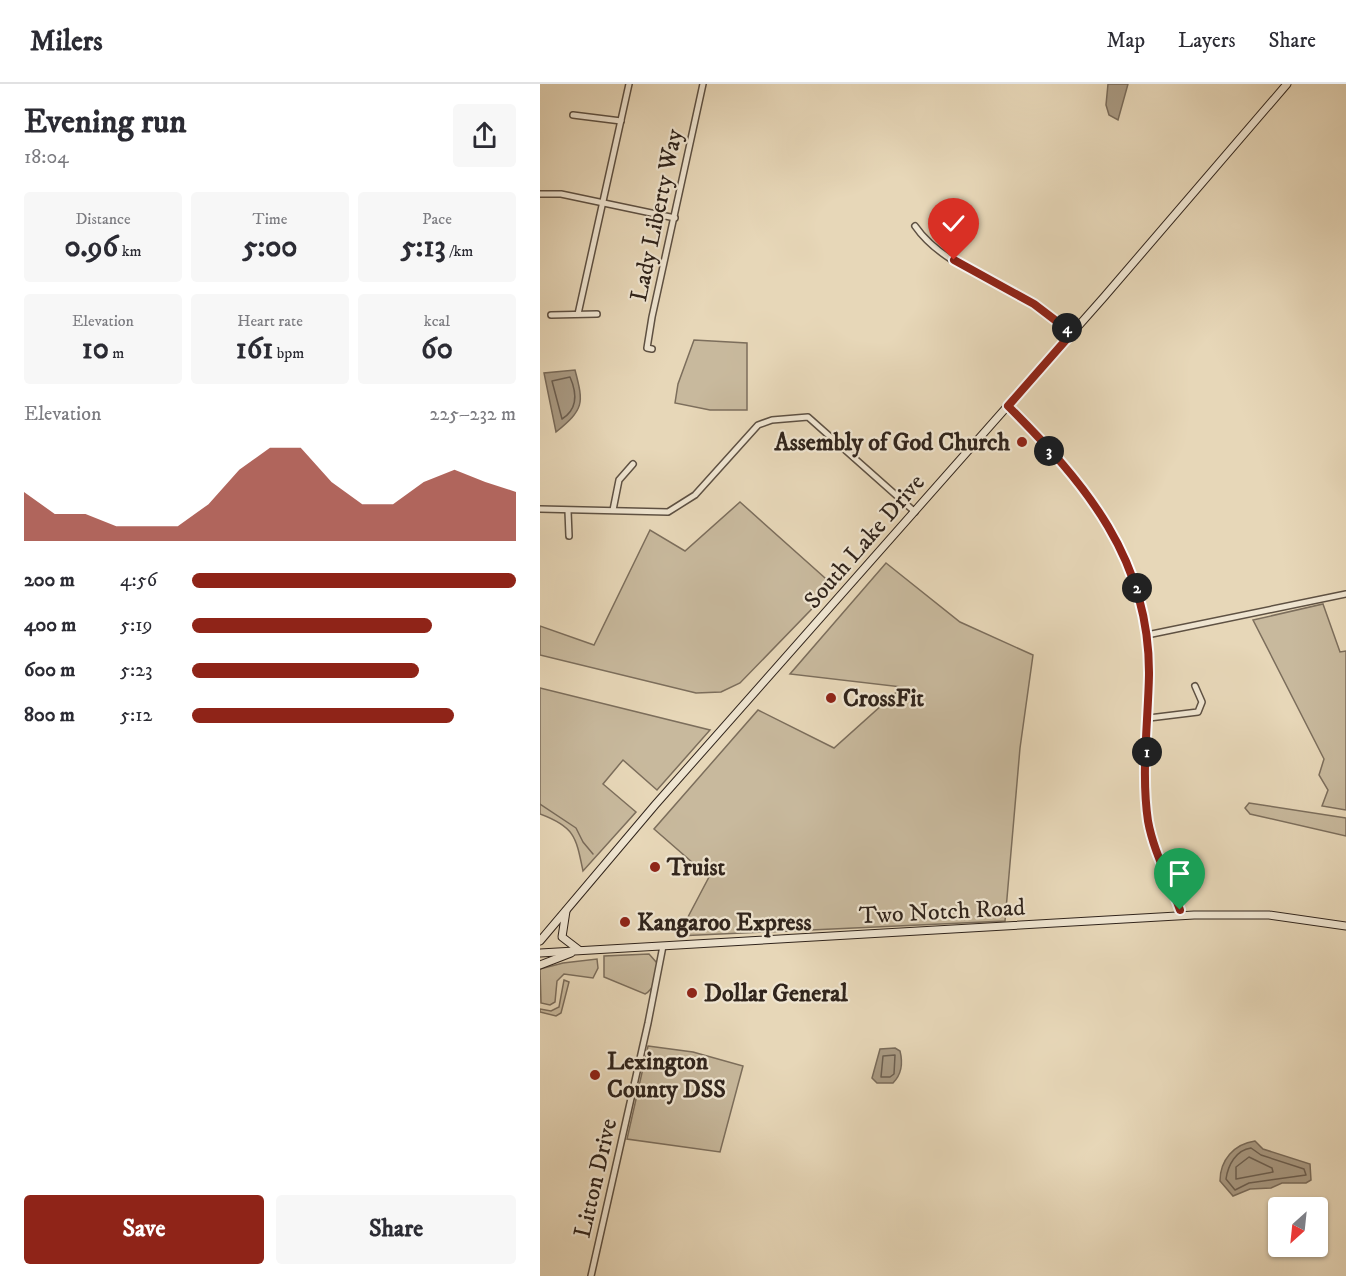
<!DOCTYPE html>
<meta charset="utf-8">
<style>
:root{--surface:#fff;--page:#f7f7f7;--text:#2b2b33;--muted:#7c7c81;--line:#e1e1e2;--accent:#8f2418}
body{margin:0;font-family:"IM FELL DW Pica",serif;background:var(--page);color:var(--text);height:100vh;display:flex;flex-direction:column;font-size:22px;white-space:nowrap}
*{box-sizing:border-box;margin:0}
p{font-size:20px;color:var(--muted)}
.icon{flex:none;width:33px;height:33px;fill:none;stroke:currentColor;stroke-width:2;stroke-linecap:round;stroke-linejoin:round}
.map{position:relative;flex:1;overflow:hidden}
.panel{display:flex;flex-direction:column;background:var(--surface);width:540px}
.panel>*{flex:none}
.needle{width:39px;rotate:207deg}
.tools{position:absolute;left:728px;top:1113px;display:grid;gap:12px}
.tools a{display:grid;place-items:center;width:60px;height:60px;border-radius:6px;background:var(--surface);box-shadow:0 2px 4px #0004;font-size:30px}
.pin{position:absolute;display:grid;place-items:center;width:51px;height:51px;color:#fff;margin:-62px -26px;border-radius:50% 50% 50% 0;rotate:-45deg;box-shadow:0 0 6px #0007}
.pin .icon{rotate:45deg}
.km{position:absolute;width:30px;height:30px;margin:-15px;border-radius:50%;background:#222;color:#fff;font-size:16px;line-height:30px;text-align:center}
.round{display:grid;place-items:center;flex:none;width:63px;height:63px;border-radius:6px;background:var(--page)}
.head{display:flex;align-items:center;justify-content:space-between;height:102px;padding:0 24px}
h1{font-size:33px;font-weight:800;line-height:45px}
.figures{display:grid;grid-template-columns:repeat(3,1fr);gap:9px;height:102px;padding:6px 24px}
.figures div{display:grid;align-content:center;border-radius:6px;background:var(--page);text-align:center}
.figures b{font-size:30px;font-weight:800}
.figures small{font-size:16px;font-weight:400}
.figures p{font-size:16px}
.chart{height:168px;padding:12px 24px}
.chart p{display:flex;justify-content:space-between}
.chart svg{width:100%;height:108px;margin-top:6px;fill:var(--accent);opacity:.7}
.button{display:flex;gap:12px;margin-top:auto;padding:12px 24px}
.button a{flex:1;height:69px;border-radius:6px;background:var(--accent);color:#fff;font-size:24px;font-weight:800;line-height:69px;text-align:center}
.button a+a{background:var(--page);color:var(--text)}
ul{padding:0 24px;list-style:none;font-size:20px}
li{display:grid;grid-template-columns:96px 72px 1fr;align-items:center;height:45px}
li i{height:15px;border-radius:8px;background:var(--accent)}
header{display:flex;align-items:center;gap:36px;box-sizing:border-box;height:84px;padding:0 30px;background:var(--surface);border-bottom:2px solid var(--line)}
header strong{font-size:28px}
nav{display:flex;gap:33px;margin-inline-start:auto;font-size:21px}
main{display:flex;flex:1;min-height:0}
.map>svg:first-child{display:block}
.green{fill:#c8b99d;stroke:#7c6e5c;stroke-width:1.5}
.water{fill:#a99a83;stroke:#796b5a;stroke-width:1.5}
.lines{fill:none;stroke-linecap:round;stroke-linejoin:round}
.shore{stroke:#6c5f50;stroke-width:1.5}
.stream{stroke:#796b5a;stroke-width:1.5}
.street-casing{stroke:#5e5143;stroke-width:8}
.secondary-casing{stroke:#30241c;stroke-width:9}
.street{stroke:#efe5d1;stroke-width:5}
.secondary{stroke:#efe5d1;stroke-width:7}
.route-casing{stroke:#fff;stroke-width:12}
.route{stroke:#8f2418;stroke-width:8}
.poi-dot{fill:#8f2418;stroke:#efe5d1;stroke-width:2}
.labels{text-anchor:middle;stroke-width:4.5;stroke-linejoin:round;paint-order:stroke}
.street-label{font-size:24px;fill:#30241c;stroke:#efe5d1}
.poi-label{font-size:24px;font-weight:bold;fill:#30241c;stroke:#efe5d1;text-anchor:start}
</style>
<header>
<strong>Milers</strong>
<nav><a>Map</a><a>Layers</a><a>Share</a></nav>
</header>
<main>
<section class="panel">
<div class="head"><div><h1>Evening run</h1><p>18:04</p></div><a class="round"><svg class="icon" aria-label="share" viewBox="0 0 24 24"><path d="M12 15V3M7 8l5-5 5 5M5 13v7h14v-7"/></svg></a></div>
<div class="figures">
<div><p>Distance</p><b>0.96<small> km</small></b></div>
<div><p>Time</p><b>5:00</b></div>
<div><p>Pace</p><b>5:13<small> /km</small></b></div>
</div>
<div class="figures">
<div><p>Elevation</p><b>10<small> m</small></b></div>
<div><p>Heart rate</p><b>161<small> bpm</small></b></div>
<div><p>kcal</p><b>60</b></div>
</div>
<div class="chart"><p><span>Elevation</span>225–232 m</p>
<svg viewBox="0 0 160 44" preserveAspectRatio="none"><path d="M0 44V24L10 33L20 33L30 38L40 38L50 38L60 29L70 15L80 6L90 6L100 20L110 29L120 29L130 20L140 15L150 20L160 24V44z"/></svg>
</div>
<ul>
<li><b>200 m</b>4:56<i style="width:100%"></i></li>
<li><b>400 m</b>5:19<i style="width:74%"></i></li>
<li><b>600 m</b>5:23<i style="width:70%"></i></li>
<li><b>800 m</b>5:12<i style="width:81%"></i></li>
</ul>
<div class="button"><a>Save</a><a>Share</a></div>
</section>
<div class="map">
<svg width="806" height="1192" viewBox="0 0 806 1192">
<rect width="100%" height="100%" fill="#e7d7b8"/>
<filter id="stains"><feTurbulence type="fractalNoise" baseFrequency=".00333" numOctaves="4"/><feColorMatrix values="0 0 0 0 .2 0 0 0 0 .09 0 0 0 0 .02 0 0 0 .5 -.17"/></filter>
<radialGradient id="worn" r=".72"><stop offset=".6" stop-color="#630" stop-opacity="0"/><stop offset="1" stop-color="#630" stop-opacity=".3"/></radialGradient>
<g class="green">
<path d="M154 256 207 259V326H170L135 319 138 300Z"/>
<path d="M200 418 294 502 200 599 181 608 156 609 0 571V542L54 561 110 446 145 467Z"/>
<path d="M346 479 420 538 493 571 480 664 465 837 138 852 169 793 114 745 218 626 294 664 362 603 250 590Z"/>
<path d="M783 520 800 568 806 567V726L782 722 788 706 779 691 784 675 713 536Z"/>
<path d="M0 604 170 646 117 706 83 676 63 700 96 728 43 787C36 753 35 743 0 730Z"/>
<path d="M709 719 806 734V752L710 730 705 724Z"/>
<path d="M109 870 117 879C115 891 116 904 105 910L64 893V872Z"/>
<path d="M57 875 58 884 53 894 24 890 17 897 15 918 10 921 1 919 0 885 23 879Z"/>
<path d="M24 896 29 898 21 929 16 932 0 928V925L11 927 19 923Z"/>
<path d="M108 962 153 968 203 982 180 1068 87 1055Z"/>
</g>
<g class="water">
<path d="M568 0H588L578 36 569 31 566 21Z"/>
<path d="M35 286C44 320 44 325 16 348L4 289Z"/>
<path d="M355 964 360 967C363 979 361 991 353 999H337L332 994 340 965Z"/>
<path d="M715 1057 723 1065 770 1080 771 1096 766 1099H742L731 1104 710 1105 693 1112 680 1097C680 1076 694 1060 715 1057Z"/>
</g>
<g class="lines">
<g class="shore">
<path d="M30 293C37 309 38 325 22 335L12 297Z"/>
<path d="M355 971 354 990 350 993H341L343 972Z"/>
<path d="M711 1064 721 1071 764 1085 766 1091 709 1099 695 1106 686 1095C688 1081 696 1066 711 1064Z"/>
<path d="M709 1073 732 1084 733 1088 696 1095V1083Z"/>
</g>
<path class="stream" d="M0 720 36 744 43 758 53 770"/>
<defs>
<g id="street">
<path d="M33 31 81 37"/>
<path d="M0 110H21L135 134"/>
<path d="M375 142C402 181 456 196 495 220 509 229 520 238 532 249"/>
<path d="M38 230 89 0"/>
<path d="M11 231 57 230"/>
<path d="M112 265 107 264 112 233 163 0"/>
<path d="M468 322C537 391 607 471 609 574 609 626 601 681 608 733 611 753 616 772 624 790 630 804 639 817 642 832"/>
<path d="M0 425 128 428 155 411 218 341 232 336 268 333 375 428"/>
<path d="M73 426 79 396 93 380"/>
<path d="M28 427 29 452"/>
<path d="M607 551 806 510"/>
<path d="M609 634 658 628 662 618 655 602"/>
<path d="M51 1192 108 939 123 862"/>
</g>
<g id="secondary">
<path d="M26 827 22 853 39 866"/>
<path d="M0 857 115 721 564 213 747 0"/>
<path d="M0 869 654 831H729L806 842"/>
<path d="M0 881 31 869"/>
</g>
</defs>
<use href="#street" class="street-casing"/>
<use href="#secondary" class="secondary-casing"/>
<use href="#street" class="street"/>
<use href="#secondary" class="secondary"/>
</g>
<g class="lines">
<defs>
<path id="route" d="M414 176 494 220 532 249 468 322C546 400 610 476 609 591 608 639 601 690 608 737 614 770 630 796 640 826"/>
</defs>
<use href="#route" class="route-casing"/>
<use href="#route" class="route"/>
</g>
<g class="poi-dot">
<circle cx="482" cy="358" r="6"/>
<circle cx="291" cy="614" r="6"/>
<circle cx="115" cy="783" r="6"/>
<circle cx="85" cy="838" r="6"/>
<circle cx="152" cy="909" r="6"/>
<circle cx="55" cy="991" r="6"/>
</g>
<g class="labels">
<g class="street-label">
<text transform="translate(116 131) rotate(-78)" y="8">Lady Liberty Way</text>
<text transform="translate(324 457) rotate(-49)" y="8">South Lake Drive</text>
<text transform="translate(402 827) rotate(-3)" y="8">Two Notch Road</text>
<text transform="translate(55 1094) rotate(-77)" y="8">Litton Drive</text>
</g>
<g class="poi-label">
<text x="470" y="366" text-anchor="end">Assembly of God Church</text>
<text x="303" y="622">CrossFit</text>
<text x="127" y="791">Truist</text>
<text x="97" y="846">Kangaroo Express</text>
<text x="164" y="917">Dollar General</text>
<text x="67" y="985">Lexington<tspan x="67" dy="28">County DSS</tspan></text>
</g>
</g>
<rect width="100%" height="100%" filter="url(#stains)"/>
<rect width="100%" height="100%" fill="url(#worn)"/>
</svg>
<div class="tools">
<a><svg class="needle" viewBox="-14 -14 28 28"><path d="M0-13l5 13h-10z" fill="#e53935"/><path d="M0 13l5-13h-10z" fill="#7c7c81"/></svg></a>
</div>
<div class="pin" style="left:640px;top:826px;background:#1e9e55"><svg class="icon" aria-label="arrive" viewBox="0 0 24 24"><path d="M6 21V4h12l-3 4 3 4H6"/></svg></div>
<div class="pin" style="left:414px;top:176px;background:#d93025"><svg class="icon" aria-label="check" viewBox="0 0 24 24"><path d="M5 12l5 5 9-10"/></svg></div>
<b class="km" style="left:607px;top:668px">1</b>
<b class="km" style="left:597px;top:504px">2</b>
<b class="km" style="left:509px;top:367px">3</b>
<b class="km" style="left:527px;top:244px">4</b>
</div>
</main>
